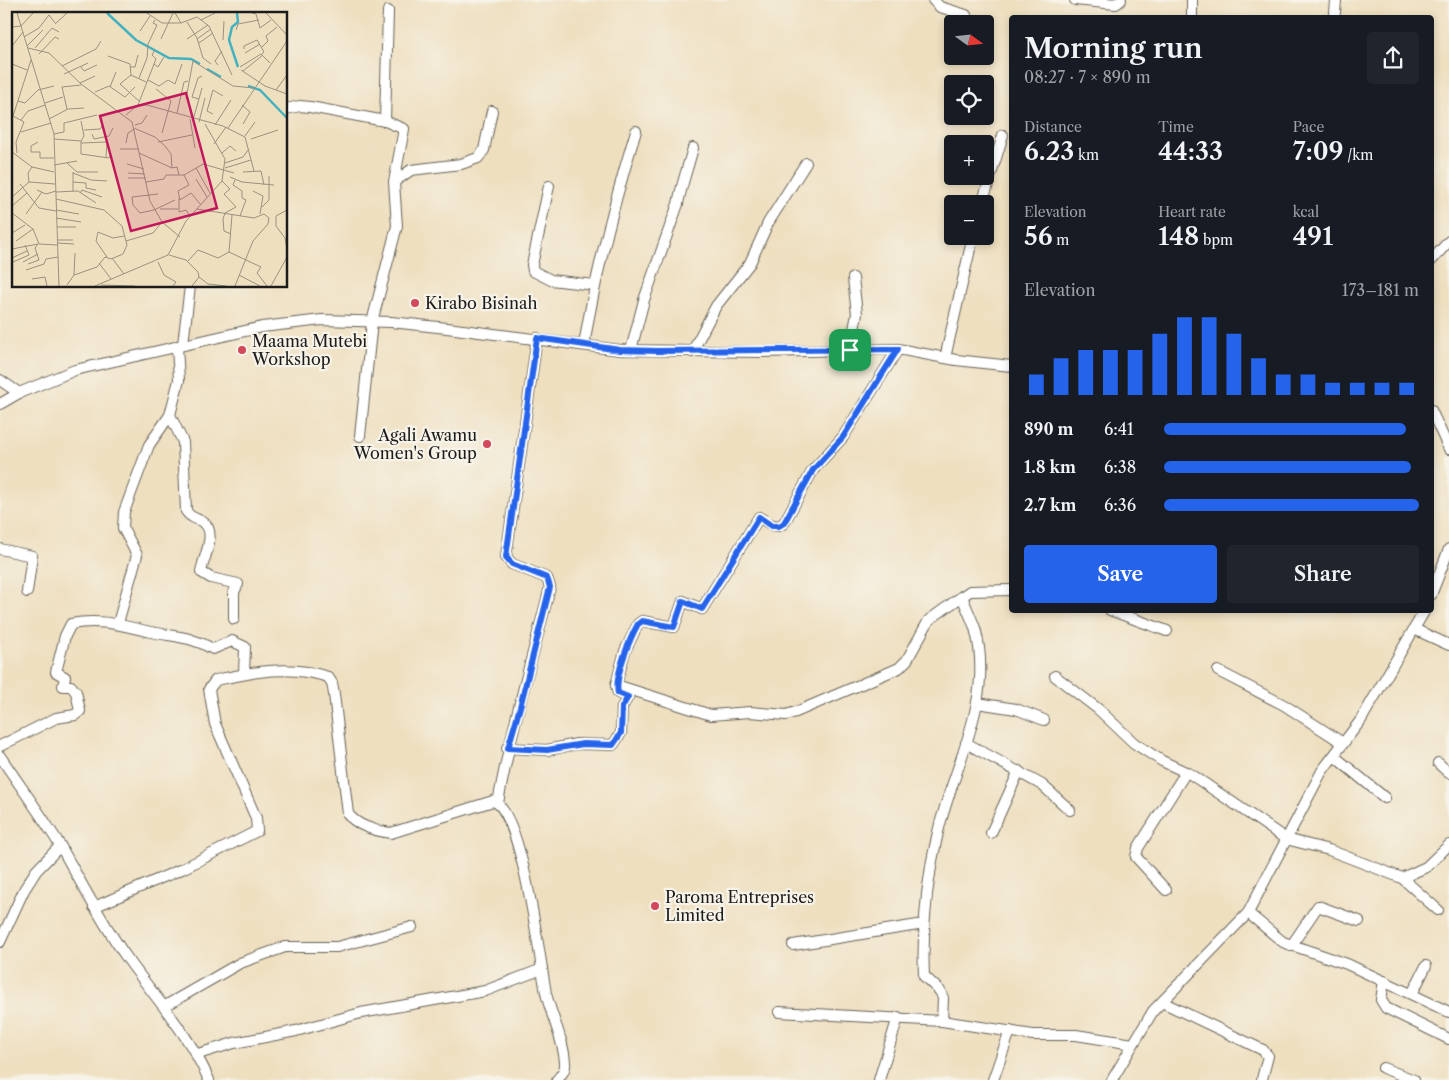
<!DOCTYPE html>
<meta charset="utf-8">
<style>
:root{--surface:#171b24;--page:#20242c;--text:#f1f3f6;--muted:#9ea1a6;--accent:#2563eb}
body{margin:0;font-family:"Libre Caslon Text",serif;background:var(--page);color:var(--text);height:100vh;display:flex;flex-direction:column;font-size:19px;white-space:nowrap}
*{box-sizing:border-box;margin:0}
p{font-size:16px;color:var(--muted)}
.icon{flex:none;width:28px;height:28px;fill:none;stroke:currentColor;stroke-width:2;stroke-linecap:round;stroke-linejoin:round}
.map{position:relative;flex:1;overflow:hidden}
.side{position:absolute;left:1009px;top:15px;width:425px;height:598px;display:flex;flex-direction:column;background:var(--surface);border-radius:5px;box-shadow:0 2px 8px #0003}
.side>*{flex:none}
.needle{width:32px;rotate:105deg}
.tools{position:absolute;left:944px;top:15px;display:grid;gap:10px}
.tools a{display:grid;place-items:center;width:50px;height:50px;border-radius:5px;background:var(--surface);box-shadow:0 2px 8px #0003;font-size:25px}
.pin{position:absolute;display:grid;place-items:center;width:42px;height:42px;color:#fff;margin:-21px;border-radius:10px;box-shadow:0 2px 8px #0006}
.round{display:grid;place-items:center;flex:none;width:52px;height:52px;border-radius:5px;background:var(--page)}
.head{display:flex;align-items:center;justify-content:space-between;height:85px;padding:0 15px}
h1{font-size:28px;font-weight:600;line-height:38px}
.metrics{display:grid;grid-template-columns:repeat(3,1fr);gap:8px;height:85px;padding:5px 15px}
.metrics div{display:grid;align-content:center}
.metrics b{font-size:25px;font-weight:600}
.metrics small{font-size:14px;font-weight:400}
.metrics p{font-size:14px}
.chart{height:140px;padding:10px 15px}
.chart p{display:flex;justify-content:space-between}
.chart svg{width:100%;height:90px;margin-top:5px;stroke:var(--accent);stroke-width:6}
.action{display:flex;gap:10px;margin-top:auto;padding:10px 15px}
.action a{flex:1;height:58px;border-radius:5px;background:var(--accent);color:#fff;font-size:20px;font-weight:600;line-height:58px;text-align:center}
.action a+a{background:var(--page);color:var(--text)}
ul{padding:0 15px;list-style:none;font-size:16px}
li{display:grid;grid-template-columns:80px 60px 1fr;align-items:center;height:38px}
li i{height:12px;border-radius:6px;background:var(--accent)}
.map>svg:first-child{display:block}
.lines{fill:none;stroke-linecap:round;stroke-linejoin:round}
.street-casing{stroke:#666055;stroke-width:12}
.street{stroke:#fff;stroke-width:10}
.route-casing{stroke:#fff;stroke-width:10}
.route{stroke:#2563eb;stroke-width:6}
.poi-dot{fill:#d1495b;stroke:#f7f3e8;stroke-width:2}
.labels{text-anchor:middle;stroke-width:4.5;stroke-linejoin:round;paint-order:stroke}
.poi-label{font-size:16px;fill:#1c1c1c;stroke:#f7f3e8;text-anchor:start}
.inset-river{fill:none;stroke:#43b2be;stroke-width:2.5}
.inset-road{fill:none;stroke:#9a917e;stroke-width:1}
.view{fill:#c2185b;fill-opacity:0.15;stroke:#c2185b;stroke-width:2.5}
.inset-edge{fill:none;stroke:#1c1c1c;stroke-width:2.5}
</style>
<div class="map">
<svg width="1449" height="1080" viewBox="0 0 1449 1080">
<rect width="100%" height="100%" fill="#f7f3e8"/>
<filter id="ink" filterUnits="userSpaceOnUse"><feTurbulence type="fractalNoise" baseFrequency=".02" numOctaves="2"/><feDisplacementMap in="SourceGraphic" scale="10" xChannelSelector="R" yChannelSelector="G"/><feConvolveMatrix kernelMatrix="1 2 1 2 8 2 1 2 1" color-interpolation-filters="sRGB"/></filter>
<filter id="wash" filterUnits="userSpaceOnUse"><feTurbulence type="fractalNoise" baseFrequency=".0096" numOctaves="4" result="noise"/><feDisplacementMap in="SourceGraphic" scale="20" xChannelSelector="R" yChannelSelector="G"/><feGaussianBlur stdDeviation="1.12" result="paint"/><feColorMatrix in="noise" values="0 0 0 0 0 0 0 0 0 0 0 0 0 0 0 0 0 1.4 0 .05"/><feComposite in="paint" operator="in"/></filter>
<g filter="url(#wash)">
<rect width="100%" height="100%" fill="#eedfbf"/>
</g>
<g filter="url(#ink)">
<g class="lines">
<defs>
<g id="street">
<path d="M933 0 940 7 966 15"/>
<path d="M1075 0 1116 4 1121 0"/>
<path d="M1335 13 1336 0"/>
<path d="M1192 18V0"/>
<path d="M286 109 300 106 310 107 385 121 404 129 394 182 397 226 372 322 360 436"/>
<path d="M385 121 388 11"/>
<path d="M394 182 411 170 461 164 478 158 484 150 492 111"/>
<path d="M549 186 532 265 533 271 551 280 594 285"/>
<path d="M982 204 1003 135"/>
<path d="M1431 261 1449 241"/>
<path d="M183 344 190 286"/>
<path d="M584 345C596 272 614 202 636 131"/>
<path d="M631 350 644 300 678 204C681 186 688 167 693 148"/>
<path d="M850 350 857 314 853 278"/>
<path d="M692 352 716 306 750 263 768 223 806 163"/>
<path d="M945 358 973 236"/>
<path d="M0 380 19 393"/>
<path d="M0 404 19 393 75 370 262 327 322 320 391 322 447 328 620 350 761 352 898 349 956 360 1011 366"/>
<path d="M1431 410 1449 449"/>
<path d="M170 415 183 442 186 511C190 518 196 518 203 522 218 532 203 558 201 572L211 578 238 584 234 592V619"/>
<path d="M0 549 32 556 27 592"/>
<path d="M1431 595 1449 549"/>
<path d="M1110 610 1167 631"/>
<path d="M118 623 137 555 123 528 124 512 149 445 170 415 179 380 177 346"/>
<path d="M1414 629 1449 645"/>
<path d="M1218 671 1284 705 1343 743"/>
<path d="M1055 676 1098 709 1134 743 1162 761 1192 775 1286 839 1329 850 1402 878 1426 867 1449 845"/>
<path d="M616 685 625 651 638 624 642 621 674 627 683 601 702 609 759 517 772 525 779 526 784 523 813 470 843 437 898 349"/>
<path d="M977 703 1016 709 1044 720"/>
<path d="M966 743 1042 785 1070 810"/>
<path d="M0 746 56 718 75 715 80 711 76 692 71 686H63L65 677 56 672 65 636 71 624C101 618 123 626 151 632 176 637 190 636 213 649L232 641 245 647 244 674"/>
<path d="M507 748 547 750 577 744 613 745 621 733 622 707 628 697 618 693 616 685 711 715 750 712 786 715 796 712 899 668 907 660 929 620 954 602 970 591 1011 590"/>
<path d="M0 756C20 786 42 816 61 847 82 884 102 923 127 958 156 999 189 1034 209 1080"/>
<path d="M1334 756 1385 798"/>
<path d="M1438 763 1449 773"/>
<path d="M498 803C511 730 532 659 550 587L547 578 512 564 506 557 537 338"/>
<path d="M991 833 1019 771"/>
<path d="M1402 878 1438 910"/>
<path d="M1166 890 1136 857 1138 848 1186 772"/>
<path d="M94 907 182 869 257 831 256 818 215 724 209 689 216 680C253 672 290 664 328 677L332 683 334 694 348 814C358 827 376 831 391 833L493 801C522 809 540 962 546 993 551 1016 564 1040 565 1063 566 1070 561 1075 557 1080"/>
<path d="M1248 913 1283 942 1347 964 1449 1012"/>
<path d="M0 942 24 890 36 871 60 846"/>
<path d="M793 945 924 924"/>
<path d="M1291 946 1318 906 1359 921"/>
<path d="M1384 981 1381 1000 1386 1008 1449 1039"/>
<path d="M1412 994 1426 966"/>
<path d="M1162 1002 1263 1050 1268 1056 1262 1079"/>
<path d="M165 1006 240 963 285 947H337L412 927"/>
<path d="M779 1012 942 1021 1033 1035H1076L1133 1044"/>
<path d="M942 1021 943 998 940 991 924 976C922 928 927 878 938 832 954 765 995 699 975 628 971 617 966 607 962 596"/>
<path d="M198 1054 234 1043 296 1031 361 1013 485 991 542 969"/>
<path d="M1383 1068 1414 1080"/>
<path d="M879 1080 898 1017"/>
<path d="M993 1080 1010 1031"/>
<path d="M1112 1080 1153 1011 1248 913 1322 771 1361 720 1425 610"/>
</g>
</defs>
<use href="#street" class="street-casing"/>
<use href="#street" class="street"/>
</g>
</g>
<g class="lines" filter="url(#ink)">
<defs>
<path id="route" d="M537 338 620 350 658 351 898 349 843 437 813 470 784 523 779 526H772L759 517 702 609 683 601 674 627 642 621 638 624C630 638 614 677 618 693L628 697 622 707 621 733 613 745 583 744 547 750 508 748 520 707 550 587 547 578 512 564 506 557Z"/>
</defs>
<use href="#route" class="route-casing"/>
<use href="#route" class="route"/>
</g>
<g class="poi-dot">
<circle cx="415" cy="303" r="5"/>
<circle cx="242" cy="350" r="5"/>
<circle cx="487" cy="444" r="5"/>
<circle cx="655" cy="906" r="5"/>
</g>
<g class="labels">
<g class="poi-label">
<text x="425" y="309">Kirabo Bisinah</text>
<text x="252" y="347">Maama Mutebi<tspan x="252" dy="18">Workshop</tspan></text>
<text x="477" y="441" text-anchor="end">Agali Awamu<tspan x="477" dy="18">Women's Group</tspan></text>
<text x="665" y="903">Paroma Entreprises<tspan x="665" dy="18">Limited</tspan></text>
</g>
</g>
<g transform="translate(12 12)">
<rect width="275" height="275" fill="#eedfbf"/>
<path class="inset-river" d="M95 1 124 28 157 46 179 47 188 52M225 1 226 10 220 15 217 28 226 55M195 57 209 65M236 74 248 78 275 106"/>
<path class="inset-road" d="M5 1 42 122 47 274M135 1 150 11H169M163 1 169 11 185 5 197 14 220 63M240 1 244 2 248 16 259 8M254 1 275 23M189 8 203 1M175 10 185 26 191 46 199 52M43 12 55 1M0 15 9 14 21 1M224 18 226 12 247 8M128 19 138 4M12 25 27 16 37 3 43 11M149 27 161 1M175 27 196 13M185 27 199 17M211 28 212 9M187 31 201 21M0 34 11 20M15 34 31 18M250 35 256 29 254 24 265 15M16 36 37 41 69 72 120 110 138 189 150 210 168 225M23 36 40 16 47 20M232 37V34L245 28 252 40 250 42M233 41 248 32M27 42 43 25 47 27M96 44 118 52 119 63M0 52 15 58M142 52 146 55 152 45M206 53 203 49 210 39M50 54 84 37 89 29M69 55 72 59 85 53M118 55H123L126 43M228 55 249 42 258 51M229 58 253 74 275 82M231 59 251 43M52 62 76 51M127 66 135 46 136 32 145 13 141 11 143 8M136 68 147 74 156 68 163 72 170 52M68 71 83 64M98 75 104 60M144 77 159 89 150 121M264 78 275 63M83 80 97 74 113 85 123 75M174 87 181 49 221 74 242 76M187 87 180 85 186 66 190 64M6 89 13 91 26 78 42 74M127 89 108 72 119 63 134 70M33 91 51 85M126 93 144 47 140 43 143 38M230 93 238 100 231 112M55 97 50 75 69 73M165 101 172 70 176 69M201 102 195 99 201 78 211 84M114 103 126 93H135L211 114 233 125 242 159M37 107 56 97 72 96M178 107 183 136M9 108 16 99 33 93M181 108 190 76M187 110 193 86M123 113 130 111 135 103M203 113 219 88M216 116 275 29M124 117 143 125 153 134 159 142 160 156 165 155 167 163M72 118 88 117 91 113M9 120 39 111M42 122 52 120V111L85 103M80 122 82 127 97 124 101 116M233 124 243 110M42 127 69 129 72 124 69 109M239 127 266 118M69 129V142L97 146 99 142M26 130 19 134V140H28V146H42M146 130 180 123M69 131 95 130 94 145M114 131 116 121 124 116M202 132 214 115M108 137H127M0 140 20 155 42 160M5 141 4 130 12 110 1 104 19 48M127 141 160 156M210 141 218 134 224 139M55 151 65 160H86M213 151 231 145 236 138M115 152 132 157M42 153 65 149M184 156 198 181M213 156 239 148M61 160V179M231 160 249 159 252 173M61 161 79 168 95 169M116 161 133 162M172 163 177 173 166 179 168 188 179 181 189 193M218 165 230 170 262 173M116 166H134M184 167 195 185M223 168 221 173 230 179V186L234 188 228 204M210 169 218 177 212 182 224 195 213 201 211 207 212 219 219 222M17 170 16 161 20 155M61 170 74 171V176L84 178M134 170 152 167 154 163H172L191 152 222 161M8 172 27 196 44 199M25 178 34 182 44 179M241 179 251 184 248 202M44 180 66 179 84 191M68 181 70 178 90 185M0 185 17 170 43 172M167 186V200L174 198 178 204M44 187 92 198 110 214 115 233 111 242 99 247 93 245 85 255 62 263 55 273M0 194 15 181M250 195 257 188V164M148 197H166M185 197 242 206 252 202 257 206 256 212 241 229 223 274M44 198 67 202M142 198 128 201 121 193 120 185 146 182M142 198 163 188M275 198 264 204V214L273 226 275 237M0 201 21 217 27 232 45 233M14 202 30 180M44 206 69 210M45 215H64M0 221 13 213M45 228H61M4 229 21 217M114 229 141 221 150 210M45 231 62 232M0 237 26 232M217 240 249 255 245 261 255 274M157 243 174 248 186 260 187 265 180 274M95 245 84 229 86 220 101 226 112 224M0 246 15 239M100 246 112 262M176 249 186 238 206 246 217 240 220 203M1 250 17 243 13 233M11 250 26 242M146 250 152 263 164 270 161 274M87 251 99 267M16 252 27 248 23 236 26 232M14 258 32 252 34 247 46 245M62 263 63 241M227 263 248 274M187 265 196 272 214 274M20 267 33 265 35 274M89 273 123 274M83 274 156 243 174 209 210 169 213 147 193 112M259 274 275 245"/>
<path class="view" d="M174 81 205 196 119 219 88 104Z"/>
<rect width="275" height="275" class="inset-edge"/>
</g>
</svg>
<div class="tools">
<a><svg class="needle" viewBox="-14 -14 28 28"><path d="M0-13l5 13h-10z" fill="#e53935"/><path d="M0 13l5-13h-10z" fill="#9ea1a6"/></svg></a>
<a><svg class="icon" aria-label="locate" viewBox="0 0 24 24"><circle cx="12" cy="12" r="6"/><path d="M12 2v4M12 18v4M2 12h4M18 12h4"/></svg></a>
<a>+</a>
<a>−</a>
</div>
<div class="pin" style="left:850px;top:350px;background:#1e9e55"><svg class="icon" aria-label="arrive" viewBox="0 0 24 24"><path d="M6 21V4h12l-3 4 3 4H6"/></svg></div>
<section class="side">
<div class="head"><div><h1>Morning run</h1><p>08:27 · 7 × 890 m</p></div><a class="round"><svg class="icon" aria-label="share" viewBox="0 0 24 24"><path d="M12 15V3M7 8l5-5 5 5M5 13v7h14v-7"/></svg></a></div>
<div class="metrics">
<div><p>Distance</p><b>6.23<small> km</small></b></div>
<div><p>Time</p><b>44:33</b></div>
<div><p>Pace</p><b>7:09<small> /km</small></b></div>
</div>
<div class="metrics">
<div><p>Elevation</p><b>56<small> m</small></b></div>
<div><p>Heart rate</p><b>148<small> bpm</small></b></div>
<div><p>kcal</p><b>491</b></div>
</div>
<div class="chart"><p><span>Elevation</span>173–181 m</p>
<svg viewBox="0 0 160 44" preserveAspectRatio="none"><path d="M5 44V34M15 44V26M25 44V22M35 44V22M45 44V22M55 44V14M65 44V6M75 44V6M85 44V14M95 44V26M105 44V34M115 44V34M125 44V38M135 44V38M145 44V38M155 44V38"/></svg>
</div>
<ul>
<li><b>890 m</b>6:41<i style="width:95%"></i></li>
<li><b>1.8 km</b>6:38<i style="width:97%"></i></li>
<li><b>2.7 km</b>6:36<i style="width:100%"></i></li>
</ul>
<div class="action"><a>Save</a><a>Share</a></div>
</section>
</div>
